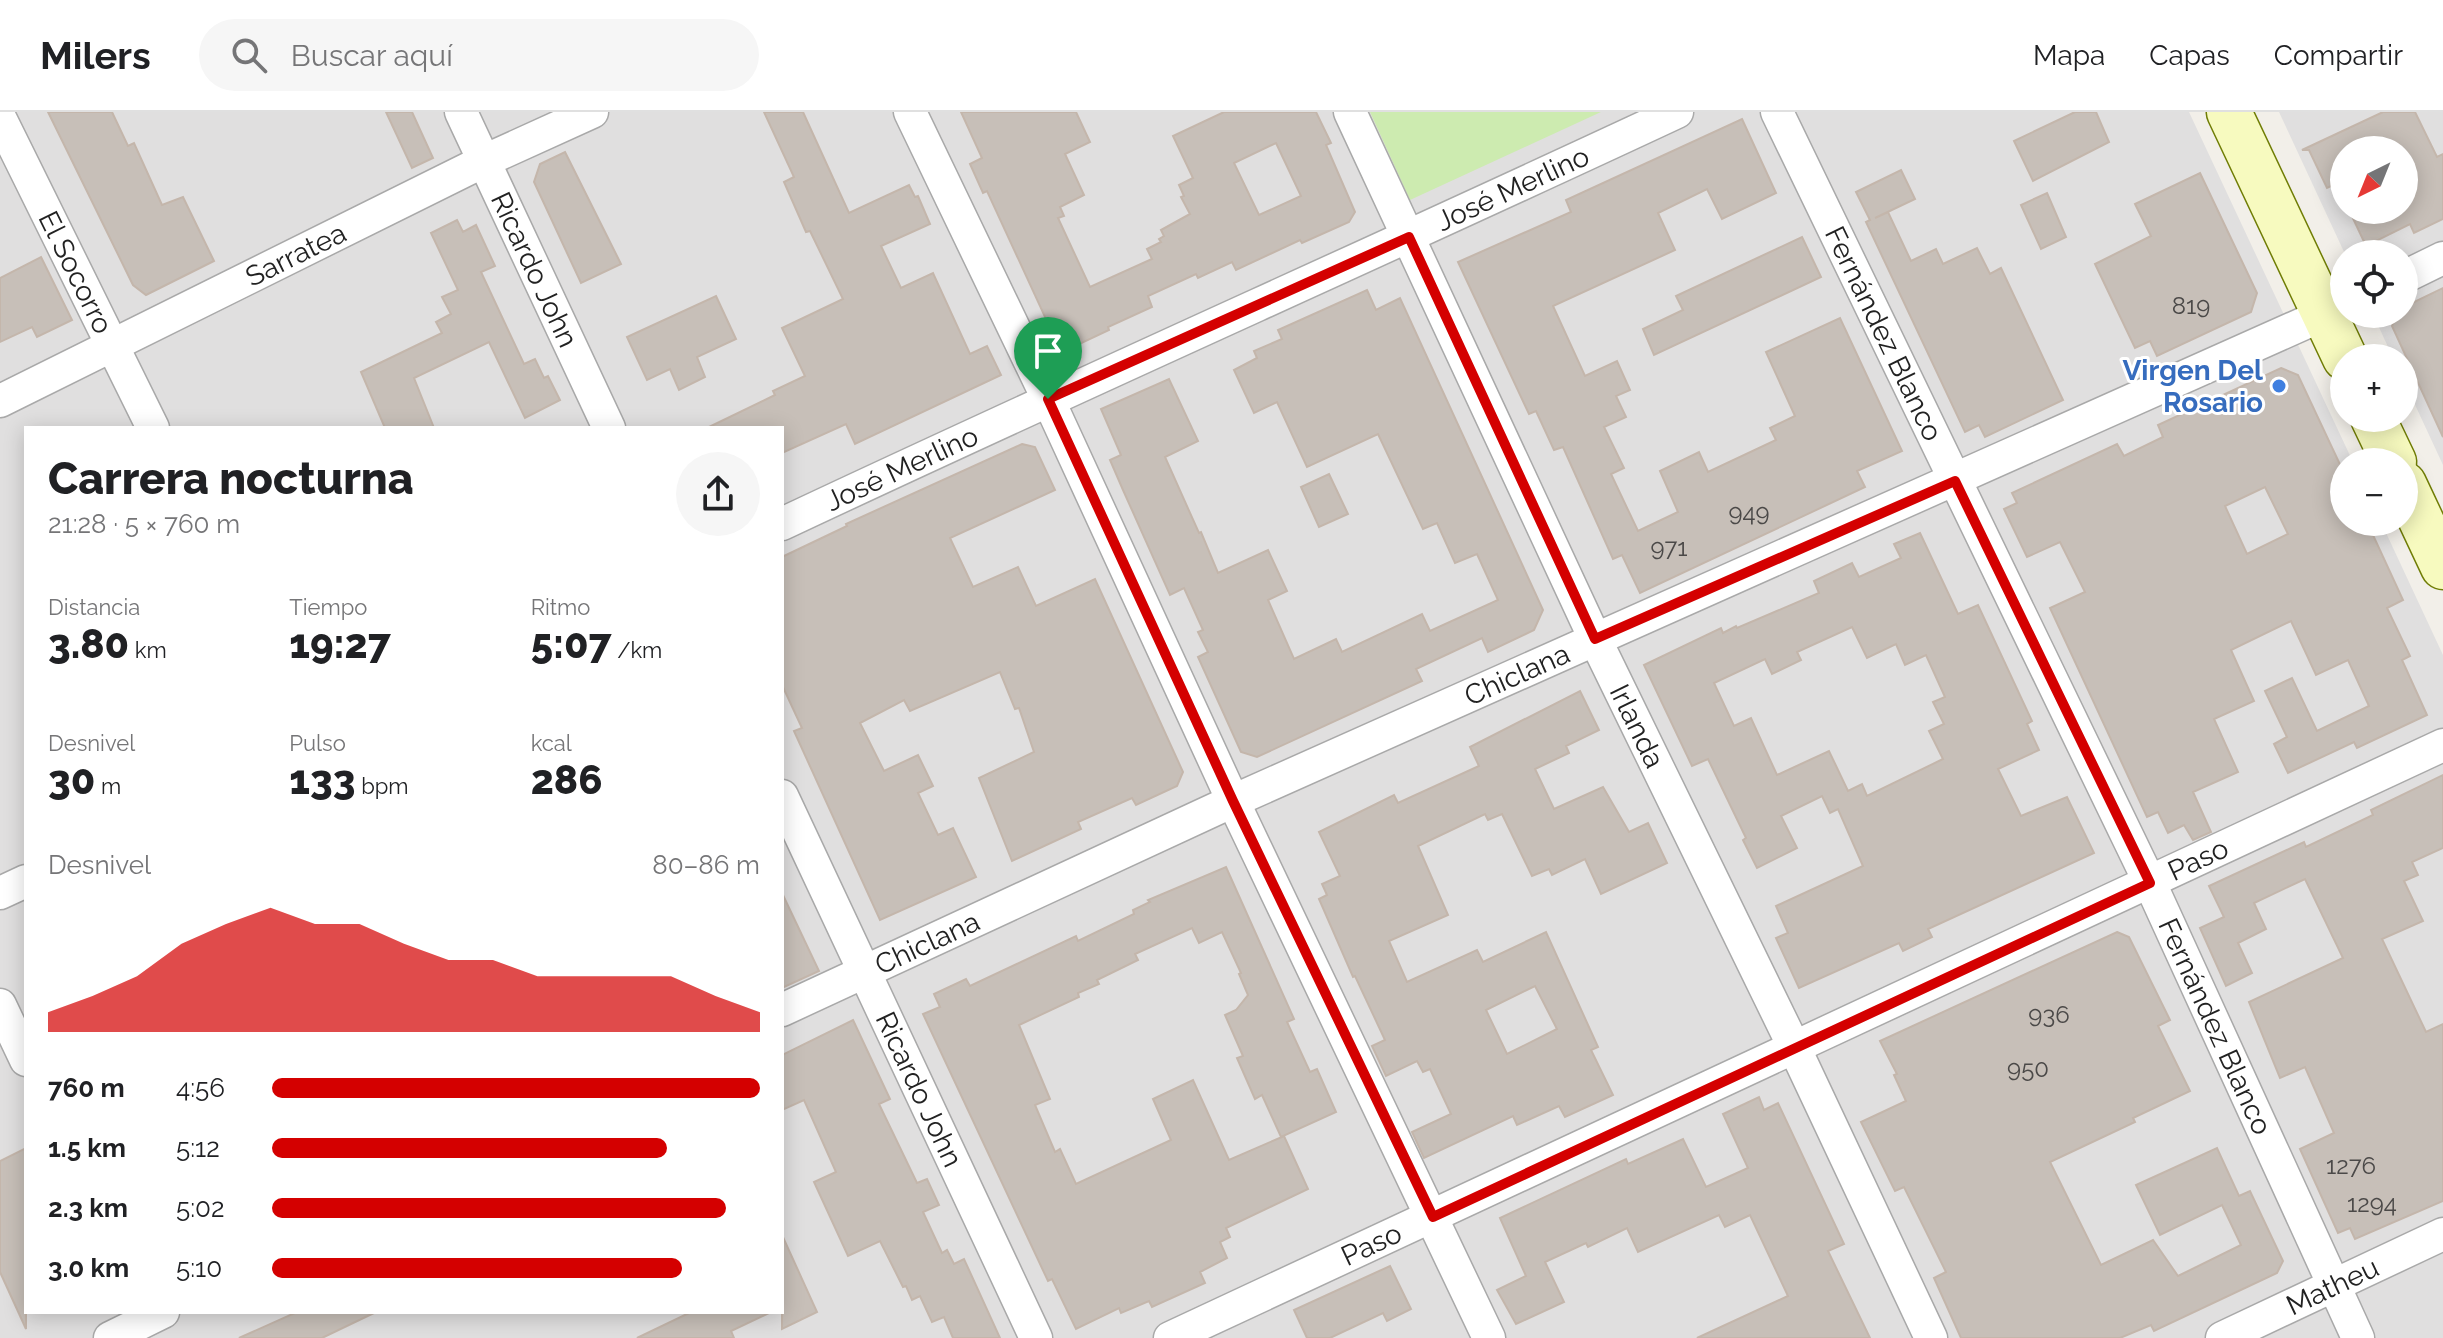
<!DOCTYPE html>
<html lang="es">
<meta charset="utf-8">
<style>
:root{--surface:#fff;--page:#f6f6f6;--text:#202124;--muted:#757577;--line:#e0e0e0;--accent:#d40000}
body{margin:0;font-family:Raleway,sans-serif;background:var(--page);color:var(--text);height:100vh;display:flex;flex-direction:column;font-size:30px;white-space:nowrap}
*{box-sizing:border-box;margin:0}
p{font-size:26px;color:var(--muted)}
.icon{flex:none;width:44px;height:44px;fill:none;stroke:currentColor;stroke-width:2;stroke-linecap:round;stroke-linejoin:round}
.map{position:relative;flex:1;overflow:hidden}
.sheet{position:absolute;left:24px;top:314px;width:760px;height:888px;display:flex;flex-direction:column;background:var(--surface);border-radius:0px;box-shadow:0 4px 20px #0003}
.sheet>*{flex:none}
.needle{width:52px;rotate:223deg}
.controls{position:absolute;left:2330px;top:24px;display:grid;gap:16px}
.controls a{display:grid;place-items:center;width:88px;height:88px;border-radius:50%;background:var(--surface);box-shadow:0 4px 20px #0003;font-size:40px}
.pin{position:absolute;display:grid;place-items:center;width:68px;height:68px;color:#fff;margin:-82px -34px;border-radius:50% 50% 50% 0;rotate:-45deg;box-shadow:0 0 8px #0007}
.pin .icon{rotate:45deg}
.round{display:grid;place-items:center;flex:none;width:84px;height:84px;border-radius:42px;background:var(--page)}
.summary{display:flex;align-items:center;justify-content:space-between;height:136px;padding:0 24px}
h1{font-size:44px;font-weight:800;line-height:60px}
.figures{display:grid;grid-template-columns:repeat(3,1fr);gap:12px;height:136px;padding:8px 24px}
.figures div{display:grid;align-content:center}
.figures b{font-size:40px;font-weight:800}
.figures small{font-size:22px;font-weight:400}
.figures p{font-size:22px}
.chart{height:224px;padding:16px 24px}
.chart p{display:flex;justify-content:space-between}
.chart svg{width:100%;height:144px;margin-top:8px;fill:var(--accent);opacity:.7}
ul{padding:0 24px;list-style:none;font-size:26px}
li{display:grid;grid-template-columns:128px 96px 1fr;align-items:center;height:60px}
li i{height:20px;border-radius:10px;background:var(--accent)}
header{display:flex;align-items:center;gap:48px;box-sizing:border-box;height:112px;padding:0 40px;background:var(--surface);border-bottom:2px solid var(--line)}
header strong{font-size:38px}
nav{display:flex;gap:44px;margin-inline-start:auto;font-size:28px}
.search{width:560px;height:72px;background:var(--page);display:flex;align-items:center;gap:20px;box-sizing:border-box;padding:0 28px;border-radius:44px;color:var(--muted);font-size:30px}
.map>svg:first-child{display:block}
.residential{fill:#e0dfdf;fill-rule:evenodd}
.grass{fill:#cdebb0}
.building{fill:#c7bfb8;stroke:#c4b6ab;stroke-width:2;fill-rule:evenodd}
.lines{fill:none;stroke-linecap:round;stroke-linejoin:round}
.minor-casing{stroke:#a9a9a9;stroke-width:35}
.secondary-casing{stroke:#707d05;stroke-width:47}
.minor{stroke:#fff;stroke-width:32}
.secondary{stroke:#f7fabf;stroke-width:44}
.route-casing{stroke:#fff;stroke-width:16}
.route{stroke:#d40000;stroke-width:10}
.shop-dot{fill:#3f7fe0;stroke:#fff;stroke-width:3}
.labels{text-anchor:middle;stroke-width:6;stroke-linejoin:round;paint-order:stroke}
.number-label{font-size:24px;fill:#4b4948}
.street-label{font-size:28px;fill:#222;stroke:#fff}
.shop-label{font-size:28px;font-weight:bold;fill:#366cbe;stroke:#fff;text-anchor:end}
</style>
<header>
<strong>Milers</strong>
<div class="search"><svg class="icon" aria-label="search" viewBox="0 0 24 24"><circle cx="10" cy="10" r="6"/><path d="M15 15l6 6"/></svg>Buscar aquí</div>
<nav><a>Mapa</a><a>Capas</a><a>Compartir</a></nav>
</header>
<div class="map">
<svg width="2443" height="1226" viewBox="0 0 2443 1226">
<rect width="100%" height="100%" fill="#f2efe9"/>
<g class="residential">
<path d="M0 0H2189L2353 350H2344V410H2381L2443 543V1226H0ZM26 316H782V1200H26Z"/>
<path d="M2279 0H2443V353L2404 269V246H2393L2373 202H2404V142H2345ZM2344 38H2404V98H2344Z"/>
</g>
<path class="grass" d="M1370 0H1601L1410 88Z"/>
<g class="building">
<path d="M48 0H112L128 34 134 31 162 93 183 85 214 149 146 183 133 173Z"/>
<path d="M386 0H412L433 46 412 56Z"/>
<path d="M764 0H803L849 101 909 73 915 85 918 84 930 112 881 134 901 176 933 161 970 242 987 234 1001 263 855 332 846 312 782 341V316H707L775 283 773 279 805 264 782 216 843 187 810 119 806 120 784 70 794 65Z"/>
<path d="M961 0H1076L1090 30 1065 42 1084 83 1060 95 1064 104 1058 106 1090 175 1152 147 1147 137 1161 130 1159 127 1164 124 1161 118 1190 102 1181 85 1184 84 1179 73 1193 66 1173 24 1224 0H1316L1331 31 1326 33 1355 100 1349 110 1302 131 1300 128 1236 158 1232 150 1198 166 1196 162 1148 184 1152 195 1108 215 1109 218 1071 236 1057 231 987 79 983 81 970 52 982 46ZM1276 31 1301 84 1259 103 1234 51Z"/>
<path d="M2075 0H2096L2109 30 2033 69 2014 29Z"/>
<path d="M2383 0H2415L2437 45 2443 42V107L2414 121 2410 112 2366 134 2349 98H2404V38H2344V68L2327 76 2309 38H2302Z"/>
<path d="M1742 7 1776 81 1722 107 1707 77 1658 101 1675 138 1553 194 1585 264 1617 249 1630 278 1616 284 1626 305 1604 315 1624 356 1611 362 1638 419 1678 400 1660 359 1699 340 1708 360 1776 328 1770 316 1795 304 1766 240 1840 206 1902 339 1857 359 1865 375 1640 481 1622 443 1613 447 1563 335 1554 338 1536 299 1529 302 1458 150 1571 100 1566 88Z"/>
<path d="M565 40 621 152 581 171 534 70 540 52Z"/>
<path d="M1901 58 1915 87 1875 106 1888 100 1911 149 1936 137 1943 152 1977 136 1990 162 2001 156 2063 288 1985 325 1979 313 1965 320 1866 110 1870 108 1856 80Z"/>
<path d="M2200 61 2257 181 2251 200 2157 244 2150 229 2135 236 2095 152 2151 124 2135 92Z"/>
<path d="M2047 81 2066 125 2041 137 2021 93Z"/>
<path d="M457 108 463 120 476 113 495 154 481 160 524 252 535 247 544 266 548 264 560 288 525 306 489 230 414 266 434 316H385L361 260 442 221 436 210 451 202 442 185 458 178 431 121Z"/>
<path d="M1802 125 1821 165 1654 243 1643 217 1683 198 1676 184Z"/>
<path d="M41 145 72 208 37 225 32 215 0 230V166Z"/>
<path d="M2443 176V325L2392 214 2397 202H2404V195Z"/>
<path d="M1367 178 1376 198 1400 186 1543 498 1534 518 1488 540 1482 526 1416 557 1422 569 1257 645 1241 640 1198 545 1208 540 1198 520 1203 518 1184 476 1170 483 1123 378 1110 348 1121 343 1101 297 1169 267 1198 329 1165 345 1199 421 1201 420 1218 461 1268 438 1287 479 1268 488 1294 547 1336 527 1342 540 1422 502 1430 519 1498 488 1477 442 1455 451 1437 411 1423 417 1378 322 1307 355 1277 290 1254 301 1234 258 1257 246 1254 239 1282 227 1278 218Z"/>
<path d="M716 184 736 227 697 245 705 265 679 278 670 257 647 268 627 225Z"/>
<path d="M2281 256 2298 263 2344 361V410H2367L2403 488 2387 496 2410 544 2402 548 2427 603 2357 636 2354 630 2288 661 2274 632 2287 625 2265 579 2292 566 2317 619 2369 594 2348 548 2316 563 2291 509 2231 538 2254 589 2214 607 2238 660 2193 680 2211 720 2193 728 2184 713 2168 721 2158 700 2147 705 2050 496 2085 480 2060 430 2027 445 2004 397 2017 391 2012 381 2117 332 2124 344 2163 325 2158 313ZM2265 375 2288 422 2247 442 2225 394Z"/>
<path d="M1022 332 1035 335 1055 378 950 426 973 475 1018 455 1036 494 1095 467 1183 660 1177 674 1136 693 1132 686 1078 710 1081 717 1012 749 979 666 1034 640 1019 596 1015 597 1000 560 910 599 904 588 860 611 884 659 918 643 933 674 918 681 938 723 953 716 976 765 880 808 794 619 802 616 782 573V445L847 414 846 412Z"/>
<path d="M1329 362 1348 402 1319 415 1301 375Z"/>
<path d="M1920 421 1958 502 1978 493 2032 609 2027 612 2039 638 1998 657 2021 704 2067 685 2094 741 1928 817 1932 825 1903 839 1899 831 1799 876 1776 826 1788 821 1776 794 1863 754 1838 697 1830 701 1822 684 1781 704 1797 736 1757 756 1743 728 1746 726 1708 647 1692 654 1644 553 1721 516 1723 521 1736 514 1737 516 1819 481 1814 469 1852 451 1859 465 1901 446 1894 432ZM1852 515 1867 546 1896 532 1905 553 1926 543 1945 585 1933 590 1944 612 1929 619 1943 647 1867 684 1862 672 1848 679 1829 639 1777 663 1751 606 1734 614 1714 571 1765 547 1772 562 1801 548 1797 540Z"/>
<path d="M1580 579 1599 618 1566 634 1569 641 1535 657 1554 697 1603 675 1629 720 1648 711 1667 751 1601 782 1585 747 1552 763 1549 757 1532 764 1502 702 1488 708 1485 702 1418 734 1448 803 1389 829 1407 870 1477 838 1483 850 1546 820 1598 935 1591 938 1613 983 1565 1005 1559 994 1517 1013 1513 1004 1424 1046 1412 1020 1451 1002 1430 957 1423 960 1417 949 1386 964 1372 934 1385 928 1355 864 1353 865 1319 787 1327 783 1322 772 1340 764 1319 720 1394 683 1398 691 1479 654 1470 635ZM1535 874 1557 917 1507 942 1486 898Z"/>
<path d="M2443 663V736L2412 750 2418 763 2404 769 2423 809 2382 827 2426 920 2443 912V1089L2355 1127 2350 1116 2338 1121 2300 1037 2334 1021 2305 955 2280 966 2249 890 2343 846 2305 767 2254 791 2266 817 2238 831 2252 861 2226 874 2200 816 2224 805 2209 774 2304 730 2306 735 2373 703 2371 698Z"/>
<path d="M1226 755 1294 907 1287 910 1310 960 1317 957 1336 1000 1281 1025 1262 983 1255 987 1237 946 1243 944 1225 903 1236 898 1248 883 1239 862 1241 861 1222 820 1199 831 1192 816 1135 842 1138 848 1097 868 1099 872 1078 881 1079 885 1019 913 1050 987 1035 993 1055 1040 1060 1037 1076 1072 1171 1028 1153 987 1193 968 1229 1048 1284 1024 1308 1077 1226 1116 1230 1125 1220 1130 1227 1146 1200 1160 1205 1171 1152 1195 1149 1189 1121 1201 1119 1196 1076 1217 1052 1167 1048 1169 923 902 940 895 934 882 966 867 970 874 1076 824 1078 829 1134 802 1133 798 1150 790 1148 788Z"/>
<path d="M782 781 819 859 782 876Z"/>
<path d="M2117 820 2129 825 2170 908 2158 914 2190 979 2133 1006 2135 1010 2050 1050 2101 1153 2153 1128 2178 1164 2241 1133 2222 1093 2160 1123 2136 1073 2217 1036 2239 1084 2250 1079 2283 1149 2277 1161 2154 1219 2151 1213 2120 1226H1961L1934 1166 1946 1160 1904 1075 1895 1079 1861 1010 1906 989 1894 963 1897 962 1880 929Z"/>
<path d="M853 908 890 987 879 992 917 1071 927 1067 939 1093 923 1100 942 1141 947 1138 954 1152 964 1147 1000 1226H953L944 1205 932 1210 920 1184 912 1188 906 1174 903 1175 880 1129 848 1144 814 1070 836 1060 804 988 782 998V943Z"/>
<path d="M1759 985 1764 998 1778 991 1844 1132 1828 1139 1870 1226H1697L1788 1184 1750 1103 1725 1115 1719 1103 1638 1140 1627 1116 1588 1135 1586 1131 1545 1150 1564 1190 1516 1212 1497 1178 1526 1164 1500 1106 1626 1047 1628 1052 1683 1027 1706 1075 1748 1056 1723 1002Z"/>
<path d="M26 1036V1217L0 1160V1049Z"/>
<path d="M782 1123 817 1200 782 1217Z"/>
<path d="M1390 1154 1411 1197 1387 1209 1383 1201 1330 1226H1307L1294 1198Z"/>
<path d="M297 1200H376L322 1226H239Z"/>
<path d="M691 1200H771L731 1219 734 1226H637Z"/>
</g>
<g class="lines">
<defs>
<g id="minor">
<path id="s1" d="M461 0 609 316"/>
<path d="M910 0 1048 287 1233 689 1489 1226"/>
<path id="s2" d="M1350 0 1595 527 1795 937 1931 1226"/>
<path id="s3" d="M1777 0 2150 771 2358 1226"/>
<path id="s4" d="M0 6 153 316"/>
<path d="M2404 165 2443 146"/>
<path id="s5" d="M0 289 484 49 592 0"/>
<path id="s6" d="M782 412C1079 272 1380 139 1677 0"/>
<path id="s7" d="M782 684 1036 1226"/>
<path d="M0 781 26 769"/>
<path d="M0 893 26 948"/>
<path id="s8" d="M782 898 1233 689 2343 194"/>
<path d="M110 1226 163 1200"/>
<path id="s9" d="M1170 1226 2443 633"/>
<path id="s10" d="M2222 1226 2443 1122"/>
</g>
<g id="secondary">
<path d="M2229 0 2345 246"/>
<path d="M2373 306 2394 350"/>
<path d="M2404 372 2443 455"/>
</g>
</defs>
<use href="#minor" class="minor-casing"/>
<use href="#secondary" class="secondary-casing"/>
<use href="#minor" class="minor"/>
<use href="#secondary" class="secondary"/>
</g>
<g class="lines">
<defs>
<path id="route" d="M1409 125 1595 527 1955 369 2150 771 1433 1105 1233 689 1048 287Z"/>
</defs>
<use href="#route" class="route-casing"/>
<use href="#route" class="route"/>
</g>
<circle class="shop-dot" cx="2279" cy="274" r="8"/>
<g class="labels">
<g class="number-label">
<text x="2191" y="202">819</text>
<text x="1749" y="409">949</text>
<text x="1669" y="444">971</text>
<text x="2049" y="911">936</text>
<text x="2028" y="965">950</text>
<text x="2351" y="1062">1276</text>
<text x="2372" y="1100">1294</text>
</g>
<g class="street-label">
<text dy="10" stroke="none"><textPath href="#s6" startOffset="804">José Merlino</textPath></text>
<text dy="10" stroke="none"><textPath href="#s5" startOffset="330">Sarratea</textPath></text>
<text dy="10" stroke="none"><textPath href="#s1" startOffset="174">Ricardo John</textPath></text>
<text dy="10" stroke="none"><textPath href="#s4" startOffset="172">El Socorro</textPath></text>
<text dy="10" stroke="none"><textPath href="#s3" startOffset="246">Fernández Blanco</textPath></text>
<text dy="10" stroke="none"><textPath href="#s6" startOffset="132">José Merlino</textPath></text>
<text dy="10" stroke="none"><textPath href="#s8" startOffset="808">Chiclana</textPath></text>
<text dy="10" stroke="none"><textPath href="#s2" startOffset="678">Irlanda</textPath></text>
<text dy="10" stroke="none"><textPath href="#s9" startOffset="1134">Paso</textPath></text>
<text dy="10" stroke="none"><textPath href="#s8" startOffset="160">Chiclana</textPath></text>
<text dy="10" stroke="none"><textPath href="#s3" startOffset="1014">Fernández Blanco</textPath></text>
<text dy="10" stroke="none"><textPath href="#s7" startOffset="324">Ricardo John</textPath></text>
<text dy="10" stroke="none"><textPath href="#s9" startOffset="222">Paso</textPath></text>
<text dy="10" stroke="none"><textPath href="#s10" startOffset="122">Matheu</textPath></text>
</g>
<g class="shop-label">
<text x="2263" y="268">Virgen Del<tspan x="2263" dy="32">Rosario</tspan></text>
</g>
</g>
</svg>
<div class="controls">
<a><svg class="needle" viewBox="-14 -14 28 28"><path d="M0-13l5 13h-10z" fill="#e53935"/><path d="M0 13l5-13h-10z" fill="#757577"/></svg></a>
<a><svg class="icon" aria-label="locate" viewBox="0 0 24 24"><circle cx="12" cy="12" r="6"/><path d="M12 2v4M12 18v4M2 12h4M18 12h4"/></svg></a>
<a>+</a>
<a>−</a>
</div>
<div class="pin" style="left:1048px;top:287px;background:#1e9e55"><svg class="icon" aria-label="arrive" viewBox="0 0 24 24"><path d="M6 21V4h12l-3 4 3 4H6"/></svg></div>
<section class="sheet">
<div class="summary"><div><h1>Carrera nocturna</h1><p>21:28 · 5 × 760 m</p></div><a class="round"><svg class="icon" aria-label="share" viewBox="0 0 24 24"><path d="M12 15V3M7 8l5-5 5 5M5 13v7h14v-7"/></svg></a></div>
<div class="figures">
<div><p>Distancia</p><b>3.80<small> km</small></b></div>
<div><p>Tiempo</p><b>19:27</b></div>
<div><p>Ritmo</p><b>5:07<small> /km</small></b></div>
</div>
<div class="figures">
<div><p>Desnivel</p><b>30<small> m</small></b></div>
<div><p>Pulso</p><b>133<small> bpm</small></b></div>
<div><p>kcal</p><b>286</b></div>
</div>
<div class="chart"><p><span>Desnivel</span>80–86 m</p>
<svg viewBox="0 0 160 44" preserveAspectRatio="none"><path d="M0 44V38L10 33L20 27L30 17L40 11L50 6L60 11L70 11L80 17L90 22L100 22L110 27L120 27L130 27L140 27L150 33L160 38V44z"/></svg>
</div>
<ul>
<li><b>760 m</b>4:56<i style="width:100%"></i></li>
<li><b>1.5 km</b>5:12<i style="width:81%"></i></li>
<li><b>2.3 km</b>5:02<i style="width:93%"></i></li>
<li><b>3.0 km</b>5:10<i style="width:84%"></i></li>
</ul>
</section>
</div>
